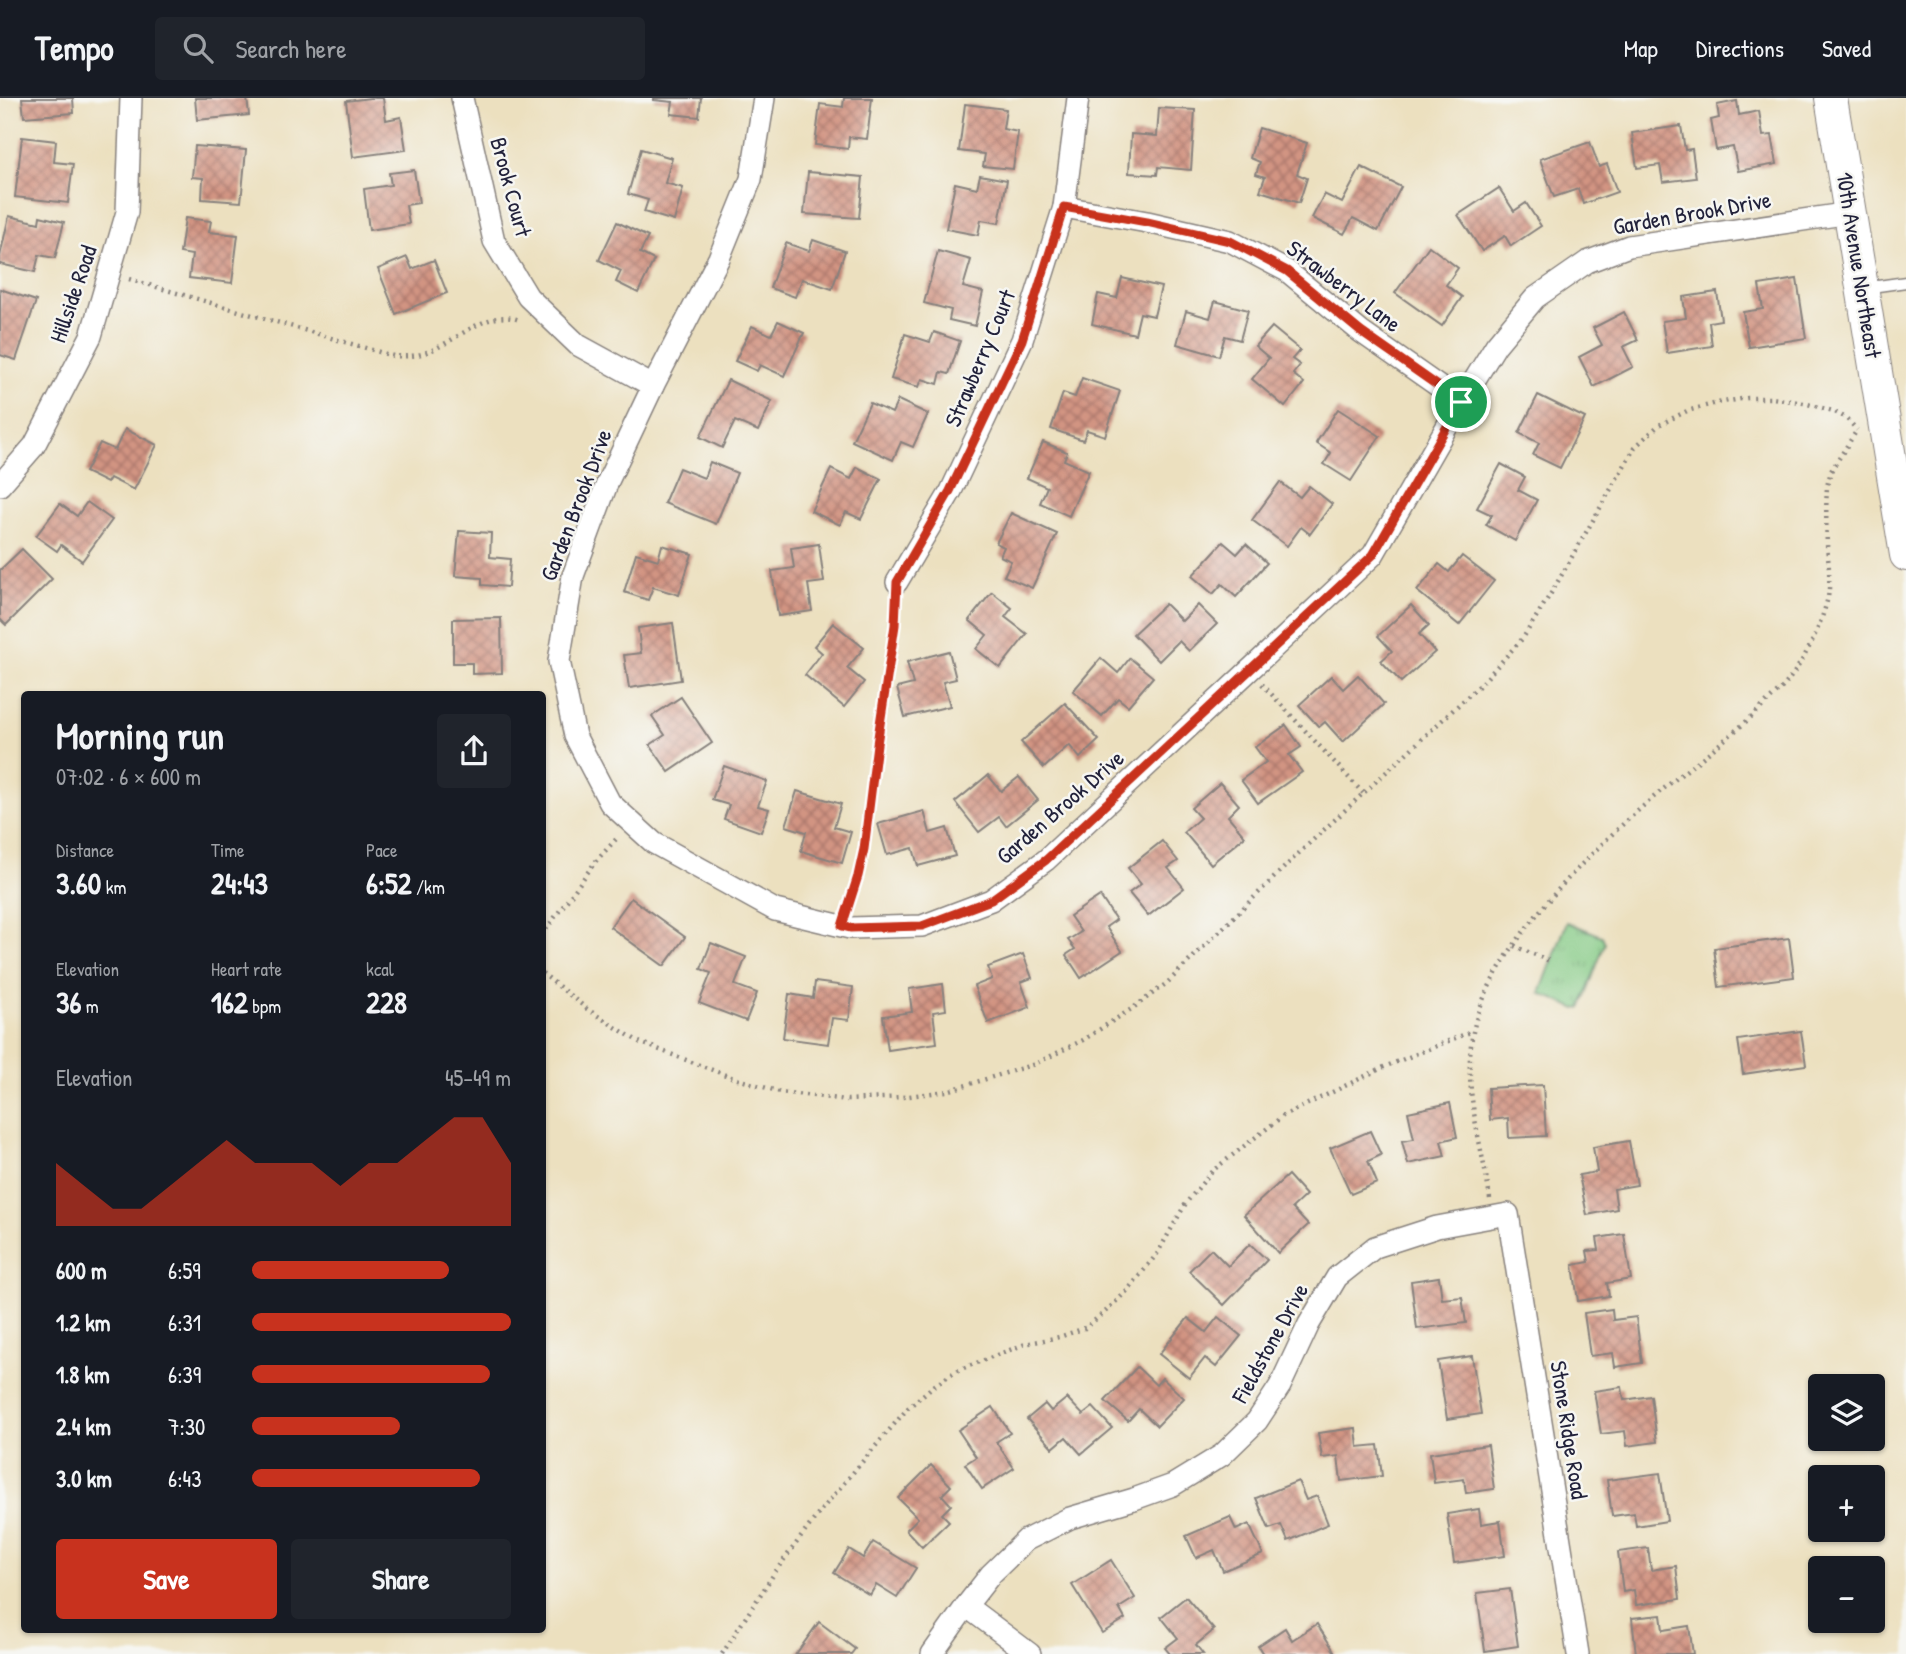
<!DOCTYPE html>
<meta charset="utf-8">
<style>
:root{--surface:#171b24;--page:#20242c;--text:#f1f3f6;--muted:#9ea1a6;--line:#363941;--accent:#c8321e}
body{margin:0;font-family:"Patrick Hand",sans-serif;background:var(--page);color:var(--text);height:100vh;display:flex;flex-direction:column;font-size:26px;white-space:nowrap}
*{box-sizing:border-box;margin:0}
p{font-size:23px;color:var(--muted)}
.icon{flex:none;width:38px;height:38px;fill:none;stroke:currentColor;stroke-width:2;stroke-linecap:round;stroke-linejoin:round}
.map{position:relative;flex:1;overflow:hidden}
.details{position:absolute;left:21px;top:593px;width:525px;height:942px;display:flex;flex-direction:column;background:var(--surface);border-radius:7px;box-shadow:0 2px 5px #0004}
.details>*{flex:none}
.tools{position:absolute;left:1808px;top:1276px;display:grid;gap:14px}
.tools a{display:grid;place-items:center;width:77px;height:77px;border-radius:7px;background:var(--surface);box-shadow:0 2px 5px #0004;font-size:35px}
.pin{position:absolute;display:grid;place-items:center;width:60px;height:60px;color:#fff;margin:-30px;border:4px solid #fff;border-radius:50%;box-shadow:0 2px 7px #0007}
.round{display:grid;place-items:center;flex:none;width:74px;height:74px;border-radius:7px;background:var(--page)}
.summary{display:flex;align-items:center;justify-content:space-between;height:119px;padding:0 35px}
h1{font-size:38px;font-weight:800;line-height:52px}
.metrics{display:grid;grid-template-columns:repeat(3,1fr);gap:10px;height:119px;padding:7px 35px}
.metrics div{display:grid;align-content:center}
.metrics b{font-size:30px;font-weight:800}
.metrics small{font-size:19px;font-weight:400}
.metrics p{font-size:19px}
.chart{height:196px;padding:14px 35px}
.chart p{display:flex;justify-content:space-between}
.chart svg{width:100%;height:126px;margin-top:7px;fill:var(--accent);opacity:.7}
.primary-button{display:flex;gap:14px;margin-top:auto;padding:14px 35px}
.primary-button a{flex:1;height:80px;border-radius:7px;background:var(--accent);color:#fff;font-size:28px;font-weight:800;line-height:80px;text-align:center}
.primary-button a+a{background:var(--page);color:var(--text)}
ul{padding:0 35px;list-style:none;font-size:23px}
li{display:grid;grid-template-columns:112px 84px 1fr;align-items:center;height:52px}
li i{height:18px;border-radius:9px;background:var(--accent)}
header{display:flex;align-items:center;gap:42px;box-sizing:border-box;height:98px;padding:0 35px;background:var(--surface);border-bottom:2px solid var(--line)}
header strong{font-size:33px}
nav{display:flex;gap:38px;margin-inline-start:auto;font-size:24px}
.search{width:490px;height:63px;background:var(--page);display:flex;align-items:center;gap:18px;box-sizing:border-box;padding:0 24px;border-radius:7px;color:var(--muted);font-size:26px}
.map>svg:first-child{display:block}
.park{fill:url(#park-tufts);stroke:#547660;stroke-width:2}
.building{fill:url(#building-cross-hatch)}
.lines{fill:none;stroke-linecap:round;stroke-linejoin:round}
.lane-casing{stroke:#87817d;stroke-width:13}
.street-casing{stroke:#87817d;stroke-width:24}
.secondary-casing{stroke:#87817d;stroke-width:34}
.path{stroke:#87817d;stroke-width:4.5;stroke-dasharray:2 5;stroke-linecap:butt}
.lane{stroke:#fff;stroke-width:10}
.street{stroke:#fff;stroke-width:21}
.secondary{stroke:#fff;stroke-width:32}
.route-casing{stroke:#fff;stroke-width:14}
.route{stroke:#c8321e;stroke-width:9}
.labels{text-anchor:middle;stroke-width:5;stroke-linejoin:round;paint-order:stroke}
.street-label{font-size:23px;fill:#22223b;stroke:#f6f6f2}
</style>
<header>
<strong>Tempo</strong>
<div class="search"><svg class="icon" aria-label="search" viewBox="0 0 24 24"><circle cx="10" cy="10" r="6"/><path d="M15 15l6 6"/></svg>Search here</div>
<nav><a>Map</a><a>Directions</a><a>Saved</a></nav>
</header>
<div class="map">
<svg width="1906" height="1556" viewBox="0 0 1906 1556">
<defs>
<pattern id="park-tufts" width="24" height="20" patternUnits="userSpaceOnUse" patternTransform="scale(1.75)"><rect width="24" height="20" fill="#86cb86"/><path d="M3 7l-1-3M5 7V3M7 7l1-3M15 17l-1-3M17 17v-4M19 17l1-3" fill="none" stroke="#73ae75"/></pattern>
<pattern id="building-cross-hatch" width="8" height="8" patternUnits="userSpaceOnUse" patternTransform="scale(1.75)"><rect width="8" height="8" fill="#d29482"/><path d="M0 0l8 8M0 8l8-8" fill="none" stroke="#aa786c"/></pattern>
</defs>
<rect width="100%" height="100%" fill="#f6f6f2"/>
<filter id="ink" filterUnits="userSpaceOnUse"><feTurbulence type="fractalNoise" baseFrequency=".0143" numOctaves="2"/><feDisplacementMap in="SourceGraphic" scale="14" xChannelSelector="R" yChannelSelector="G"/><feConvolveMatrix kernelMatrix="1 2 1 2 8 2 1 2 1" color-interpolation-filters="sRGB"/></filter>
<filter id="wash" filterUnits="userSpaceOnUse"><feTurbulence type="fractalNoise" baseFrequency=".00686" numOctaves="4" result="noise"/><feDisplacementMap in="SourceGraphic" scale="28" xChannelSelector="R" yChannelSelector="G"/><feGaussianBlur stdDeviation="1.57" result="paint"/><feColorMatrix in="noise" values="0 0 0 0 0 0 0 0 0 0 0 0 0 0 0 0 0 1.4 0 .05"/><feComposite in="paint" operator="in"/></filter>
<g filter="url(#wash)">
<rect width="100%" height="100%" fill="#ece0bf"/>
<path class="park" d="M1567 824 1602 838 1605 845 1581 910 1576 911 1540 895Z"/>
<g id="blocks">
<g class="building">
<path d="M22 0H73L74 15 24 19Z"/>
<path d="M195 0H247L249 17 197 22Z"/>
<path d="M370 0H383L386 22 401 19 406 52 353 59 346 3Z"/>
<path d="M654 0H701L699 19 671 16 673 4 654 2Z"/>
<path d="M844 0H872L867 41 849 39 848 51 815 47 820 6 843 9Z"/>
<path d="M1737 3 1739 17 1759 13 1763 38 1772 37 1777 66 1738 73 1733 49 1716 52 1711 22 1719 20 1717 7Z"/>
<path d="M965 6 1006 11 1003 31 1018 34 1013 71 983 68 985 56 959 53Z"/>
<path d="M1159 10 1195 12 1191 72 1158 69 1157 77 1129 75 1131 36 1157 38Z"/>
<path d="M1681 28 1685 52 1692 51 1696 80 1663 84 1660 67 1637 70 1632 35Z"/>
<path d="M1259 30 1307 45 1297 76 1307 80 1299 105 1260 93 1265 79 1256 76 1260 64 1250 60Z"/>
<path d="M22 39 56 43 54 64 73 66 68 105 15 99Z"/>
<path d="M1590 44 1599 69 1607 66 1617 94 1583 106 1578 91 1554 99 1540 61Z"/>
<path d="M195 48 246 52 241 104 202 101 203 80 192 79Z"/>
<path d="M641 51 672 60 665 85 683 90 674 123 644 114 648 102 628 96Z"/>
<path d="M1361 69 1401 89 1378 133 1353 120 1344 136 1312 120 1324 96 1342 105Z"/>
<path d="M414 72 419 105 406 107 409 126 369 132 364 91 391 87 389 75Z"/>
<path d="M808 74 863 79 859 120 804 116Z"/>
<path d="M980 77 1007 82 999 125 981 122 978 137 946 131 955 85 977 90Z"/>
<path d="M1499 90 1514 113 1526 105 1541 128 1511 148 1505 138 1482 153 1458 117Z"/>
<path d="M9 118 39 125 40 118 64 124 55 160 39 157 35 174 0 166V158Z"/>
<path d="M185 120 211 123 209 134 238 137 232 185 189 180 192 157 180 155Z"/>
<path d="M617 124 648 139 640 155 654 162 638 195 616 184 621 173 599 162Z"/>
<path d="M813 142 845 153 832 191 802 181 795 199 770 190 786 145 809 153Z"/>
<path d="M1429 148 1458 170 1446 187 1462 199 1442 228 1395 195Z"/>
<path d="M938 153 971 162 963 189 983 194 975 228 949 222 951 212 924 205Z"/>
<path d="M407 159 412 171 434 162 447 195 396 216 378 171Z"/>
<path d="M1122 180 1161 189 1154 218 1140 215 1135 236 1092 226 1098 196 1117 200Z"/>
<path d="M1797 181 1806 240 1749 249 1743 214 1763 211 1759 187Z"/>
<path d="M0 191 36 203 16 262 0 257Z"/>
<path d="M1717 194 1721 222 1709 224 1712 248 1667 255 1662 223 1686 220 1683 199Z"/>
<path d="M1215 203 1248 212 1240 242 1225 238 1219 258 1177 246 1186 213 1210 220Z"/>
<path d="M1624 214 1638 242 1623 249 1633 269 1594 289 1579 259 1602 247 1593 230Z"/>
<path d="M778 223 804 235 784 278 760 267 757 273 735 263 752 228 771 237Z"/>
<path d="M1272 229 1300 252 1292 261 1300 267 1293 276 1304 285 1285 309 1252 281 1269 260 1255 248Z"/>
<path d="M934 234 960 243 949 276 941 274 938 286 922 281 919 289 891 281 905 236 930 244Z"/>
<path d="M1082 280 1120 293 1105 338 1087 332 1083 342 1051 331 1063 295 1075 299Z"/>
<path d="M728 282 772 303 758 333 735 323 722 350 700 339Z"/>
<path d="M1538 297 1585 320 1560 370 1533 357 1539 345 1519 335Z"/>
<path d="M898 302 928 316 913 349 901 344 893 362 852 343 870 305 892 315Z"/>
<path d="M1338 311 1380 338 1351 383 1324 366 1331 355 1316 345Z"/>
<path d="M125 331 157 347 134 392 110 380 107 385 85 374 100 345 115 352Z"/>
<path d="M1043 344 1067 354 1064 362 1089 373 1069 418 1040 405 1047 389 1027 380Z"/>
<path d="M710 364 737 375 716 426 664 405 679 370 704 380Z"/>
<path d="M1501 366 1525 379 1518 392 1537 402 1515 443 1486 427 1492 417 1477 410Z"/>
<path d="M857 369 881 381 861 421 846 414 840 427 811 413 831 371 851 381Z"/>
<path d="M1280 384 1300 399 1309 388 1332 406 1310 436 1301 429 1287 448 1252 422Z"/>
<path d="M87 404 112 422 82 463 61 447 57 453 36 438 60 406 77 418Z"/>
<path d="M1011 415 1057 436 1032 490 1004 478 1011 463 1000 458 1004 449 996 445Z"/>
<path d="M459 433 491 435 490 459 510 461 508 489 482 487V480L455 478Z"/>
<path d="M1223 444 1237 456 1246 446 1267 465 1236 499 1222 486 1213 496 1192 478Z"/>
<path d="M819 446 824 484 808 486 812 513 778 518 772 473 794 470 791 450Z"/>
<path d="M662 447 692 456 679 497 653 489 648 502 624 494 636 455 658 462Z"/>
<path d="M22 451 52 481 6 527 0 521V472Z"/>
<path d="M1462 458 1494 483 1459 527 1417 493 1439 466 1449 474Z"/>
<path d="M992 494 1012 510 1005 519 1027 536 1000 570 976 551 987 537 969 522Z"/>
<path d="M1165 506 1182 523 1198 507 1217 526 1189 553 1179 543 1159 563 1133 536Z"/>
<path d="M1411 507 1429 527 1419 536 1435 554 1401 584 1381 563 1392 553 1378 538Z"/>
<path d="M501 520 502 575 472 576V565H453V521Z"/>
<path d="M673 525 681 582 629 590 624 557 641 555 638 530Z"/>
<path d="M833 525 864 550 847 570 864 584 844 609 805 577 822 555 814 548Z"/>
<path d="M949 553 956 581 943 584 950 608 905 619 897 590 913 586 907 564Z"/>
<path d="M1101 560 1118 575 1130 560 1153 579 1128 608 1118 600 1102 618 1073 593Z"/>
<path d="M1358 577 1384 606 1343 644 1325 624 1319 629 1299 607 1331 578 1343 591Z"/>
<path d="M681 599 712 645 669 674 650 647 665 637 652 618Z"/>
<path d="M1065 605 1099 642 1080 660 1069 647 1044 670 1021 644Z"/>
<path d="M1286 627 1301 649 1289 657 1302 674 1258 705 1241 682 1266 664 1255 649Z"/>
<path d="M724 668 767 683 758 708 769 711 761 734 724 721 729 707 712 702Z"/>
<path d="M988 677 1001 693 1019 679 1038 702 1006 728 999 719 979 734 955 704Z"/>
<path d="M1220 685 1239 707 1228 718 1245 738 1211 766 1184 734 1200 720 1191 710Z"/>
<path d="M797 693 841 706 834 729 851 734 842 765 801 753 806 734 786 728Z"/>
<path d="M924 713 930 735 947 730 955 758 918 768 913 750 887 757 878 726Z"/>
<path d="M1162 743 1178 763 1168 770 1184 790 1148 818 1129 795 1141 786 1128 770Z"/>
<path d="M1100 798 1116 822 1106 829 1122 853 1081 880 1066 857 1075 851 1068 842 1081 834 1070 818Z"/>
<path d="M631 800 685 839 664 868 610 829Z"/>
<path d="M1789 840 1794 879 1719 889 1714 850Z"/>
<path d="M711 845 746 859 735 887 757 895 746 923 699 905 711 875 701 871Z"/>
<path d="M1023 856 1032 880 1021 884 1030 909 988 925 974 888 992 881 988 869Z"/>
<path d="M815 884 853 889 849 922 832 920 828 946 783 940 789 896 813 900Z"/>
<path d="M943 886 946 912 933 914 937 945 888 952 883 918 912 914 909 891Z"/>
<path d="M1801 933 1806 967 1743 976 1738 942Z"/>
<path d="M1543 987 1546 1038 1509 1040 1508 1020 1490 1022 1488 990Z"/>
<path d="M1450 1005 1457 1039 1441 1043 1445 1058 1408 1066 1402 1043 1414 1041 1408 1014Z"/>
<path d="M1370 1033 1381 1057 1368 1063 1377 1085 1351 1096 1330 1050Z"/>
<path d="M1629 1043 1637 1087 1614 1091 1617 1111 1587 1117 1579 1077 1597 1074 1593 1049Z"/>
<path d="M1288 1077 1306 1097 1292 1110 1308 1127 1278 1155 1244 1117Z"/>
<path d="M1624 1136 1631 1181 1607 1185 1609 1198 1578 1203 1573 1167 1589 1164 1587 1153 1599 1152 1597 1140Z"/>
<path d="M1250 1146 1267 1162 1224 1207 1189 1173 1211 1151 1228 1168Z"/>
<path d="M1439 1179 1442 1201 1462 1199 1466 1225 1417 1231 1411 1183Z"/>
<path d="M1612 1211 1613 1222 1636 1219 1642 1265 1615 1269 1613 1255 1590 1258 1584 1215Z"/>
<path d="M1218 1219 1241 1238 1216 1269 1205 1260 1189 1280 1159 1256 1188 1220 1206 1234Z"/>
<path d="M1472 1258 1481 1316 1447 1321 1438 1263Z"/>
<path d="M1137 1269 1156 1287 1162 1280 1184 1300 1157 1328 1139 1311 1128 1323 1105 1303Z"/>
<path d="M1622 1289 1624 1302 1651 1298 1657 1344 1627 1348 1625 1333 1601 1336 1594 1293Z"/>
<path d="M1067 1300 1083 1317 1093 1309 1112 1330 1081 1356 1066 1339 1053 1350 1027 1321 1045 1306 1051 1313Z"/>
<path d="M993 1309 1010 1335 996 1344 1014 1370 982 1391 965 1366 976 1359 958 1332Z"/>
<path d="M1356 1330 1358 1349 1378 1347 1382 1378 1341 1383 1338 1358 1322 1360 1318 1335Z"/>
<path d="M1488 1347 1494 1391 1466 1395 1464 1381 1434 1385 1430 1355Z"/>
<path d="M931 1367 951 1388 942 1397 951 1407 942 1416 949 1423 922 1449 906 1432 918 1420 898 1400Z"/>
<path d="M1660 1375 1667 1423 1636 1428 1634 1415 1612 1418 1607 1382Z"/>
<path d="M1298 1383 1306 1402 1317 1398 1328 1426 1288 1443 1281 1427 1269 1431 1256 1400Z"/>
<path d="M1479 1411 1481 1426 1500 1423 1505 1458 1454 1465 1447 1416Z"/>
<path d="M1230 1419 1236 1432 1249 1426 1263 1456 1223 1473 1214 1452 1196 1460 1186 1438Z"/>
<path d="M873 1444 916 1470 897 1500 876 1487 870 1497 834 1475 849 1451 863 1460Z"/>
<path d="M1648 1450 1651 1472 1676 1468 1680 1501 1636 1507 1634 1492 1623 1494 1618 1454Z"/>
<path d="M1111 1462 1135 1500 1119 1510 1125 1521 1102 1535 1072 1487Z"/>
<path d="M1510 1491 1518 1548 1485 1553 1477 1495Z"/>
<path d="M1186 1499 1214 1532 1196 1547 1203 1556H1170L1165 1550 1178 1540 1161 1519Z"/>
<path d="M1661 1517 1663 1532 1689 1528 1693 1556H1636L1632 1520Z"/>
<path d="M819 1524 855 1551 851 1556H796Z"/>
<path d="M1317 1526 1336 1556H1263L1258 1548 1285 1530 1292 1542Z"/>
</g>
</g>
</g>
<g filter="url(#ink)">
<use href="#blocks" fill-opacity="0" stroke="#87817d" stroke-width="2"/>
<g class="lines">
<defs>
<path id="lane" d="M1864 190 1906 184"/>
<g id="street">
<path d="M462 0 494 143 528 199 578 247 653 288"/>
<path d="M764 0 751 81 719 160 653 288 608 383 573 478 559 563 575 638 610 705 654 745 775 812 850 830 922 828 991 802 1046 762 1373 457 1461 304 1496 247 1535 200 1587 164 1629 148 1850 115"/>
<path d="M1064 109 1147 124 1230 143 1287 173 1361 234 1461 304"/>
<path d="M0 387 34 348 91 238 127 114 131 0"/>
<path d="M897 484 951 393 1022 242 1064 109 1078 0"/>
<path d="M966 1508 1030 1556"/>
<path d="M932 1556 966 1508 991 1476 1026 1442 1070 1420 1134 1401 1173 1387 1222 1357 1257 1323 1280 1288 1309 1226 1337 1179 1375 1149 1437 1129 1508 1116 1578 1556"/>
</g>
<path id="secondary" d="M1831 0 1906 457"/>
</defs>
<use href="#lane" class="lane-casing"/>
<use href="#street" class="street-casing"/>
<use href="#secondary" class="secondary-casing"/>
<g class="path">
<path d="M129 181 393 258C407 259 419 258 432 252 459 241 489 210 519 222"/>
<path d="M1262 586 1363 695"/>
<path d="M849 808C866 755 869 700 877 645 884 598 895 550 896 502"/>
<path d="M542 837 596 763 619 738"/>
<path d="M1514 848 1552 864"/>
<path d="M542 875 587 911 639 944 731 979 780 994 847 1002 902 999 947 993 1035 966 1083 942 1133 910 1167 885 1299 755 1481 586 1523 540 1553 492 1635 349 1659 327 1687 313 1717 305 1748 300H1772L1804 305 1833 313 1846 320 1857 332"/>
<path d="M1490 1101C1482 1046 1462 989 1473 934 1490 848 1601 742 1667 688 1701 660 1737 634 1768 603 1774 597 1782 591 1787 584 1806 560 1821 528 1828 499 1831 482 1828 462 1827 446 1826 426 1826 407 1827 388L1831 373 1857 332"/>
<path d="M722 1556 777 1471 822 1411 908 1310 932 1289 956 1273 1025 1246 1059 1239 1085 1230 1106 1213 1127 1193 1157 1156 1186 1105 1212 1073 1283 1018 1384 969 1473 933"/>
</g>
<use href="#lane" class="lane"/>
<use href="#street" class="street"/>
<use href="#secondary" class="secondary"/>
</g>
</g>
<g class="lines" filter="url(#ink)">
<defs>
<path id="route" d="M1064 109 1147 124 1230 143 1287 173 1361 234 1461 304 1373 457 1046 762 991 802 922 828 850 830 842 828 858 778 864 751 877 646 895 527 897 484 950 393 1022 242Z"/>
</defs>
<use href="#route" class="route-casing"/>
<use href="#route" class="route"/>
</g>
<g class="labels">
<g class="street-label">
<text transform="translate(511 89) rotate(75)" y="8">Brook Court</text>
<text transform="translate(1692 115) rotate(-10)" y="8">Garden Brook Drive</text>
<text transform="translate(1859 167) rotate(81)" y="8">10th Avenue Northeast</text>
<text transform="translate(1344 188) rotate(37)" y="8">Strawberry Lane</text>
<text transform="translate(73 196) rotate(-71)" y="8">Hillside Road</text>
<text transform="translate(980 260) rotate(-67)" y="8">Strawberry Court</text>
<text transform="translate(576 407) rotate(-69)" y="8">Garden Brook Drive</text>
<text transform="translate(1060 709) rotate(-41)" y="8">Garden Brook Drive</text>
<text transform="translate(1270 1245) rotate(-61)" y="8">Fieldstone Drive</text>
<text transform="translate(1569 1332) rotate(81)" y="8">Stone Ridge Road</text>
</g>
</g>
</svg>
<div class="tools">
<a><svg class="icon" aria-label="layers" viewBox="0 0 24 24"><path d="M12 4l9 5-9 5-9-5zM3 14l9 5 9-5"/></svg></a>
<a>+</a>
<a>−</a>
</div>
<div class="pin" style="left:1461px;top:304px;background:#1e9e55"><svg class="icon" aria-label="arrive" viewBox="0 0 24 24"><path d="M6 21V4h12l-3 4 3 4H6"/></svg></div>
<section class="details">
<div class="summary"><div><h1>Morning run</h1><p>07:02 · 6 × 600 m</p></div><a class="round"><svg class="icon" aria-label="share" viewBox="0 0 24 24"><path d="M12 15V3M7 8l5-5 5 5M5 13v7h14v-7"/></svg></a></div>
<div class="metrics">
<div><p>Distance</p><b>3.60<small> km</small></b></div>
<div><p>Time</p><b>24:43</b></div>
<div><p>Pace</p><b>6:52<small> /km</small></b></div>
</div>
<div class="metrics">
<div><p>Elevation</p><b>36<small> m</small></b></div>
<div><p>Heart rate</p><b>162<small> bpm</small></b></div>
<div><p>kcal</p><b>228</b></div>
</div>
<div class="chart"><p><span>Elevation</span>45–49 m</p>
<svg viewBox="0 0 160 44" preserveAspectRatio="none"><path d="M0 44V22L10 30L20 38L30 38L40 30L50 22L60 14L70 22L80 22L90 22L100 30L110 22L120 22L130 14L140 6L150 6L160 22V44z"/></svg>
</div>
<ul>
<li><b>600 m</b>6:59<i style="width:76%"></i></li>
<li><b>1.2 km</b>6:31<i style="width:100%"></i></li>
<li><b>1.8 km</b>6:39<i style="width:92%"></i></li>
<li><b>2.4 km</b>7:30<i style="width:57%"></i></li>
<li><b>3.0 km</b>6:43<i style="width:88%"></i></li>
</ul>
<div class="primary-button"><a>Save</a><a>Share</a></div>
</section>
</div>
